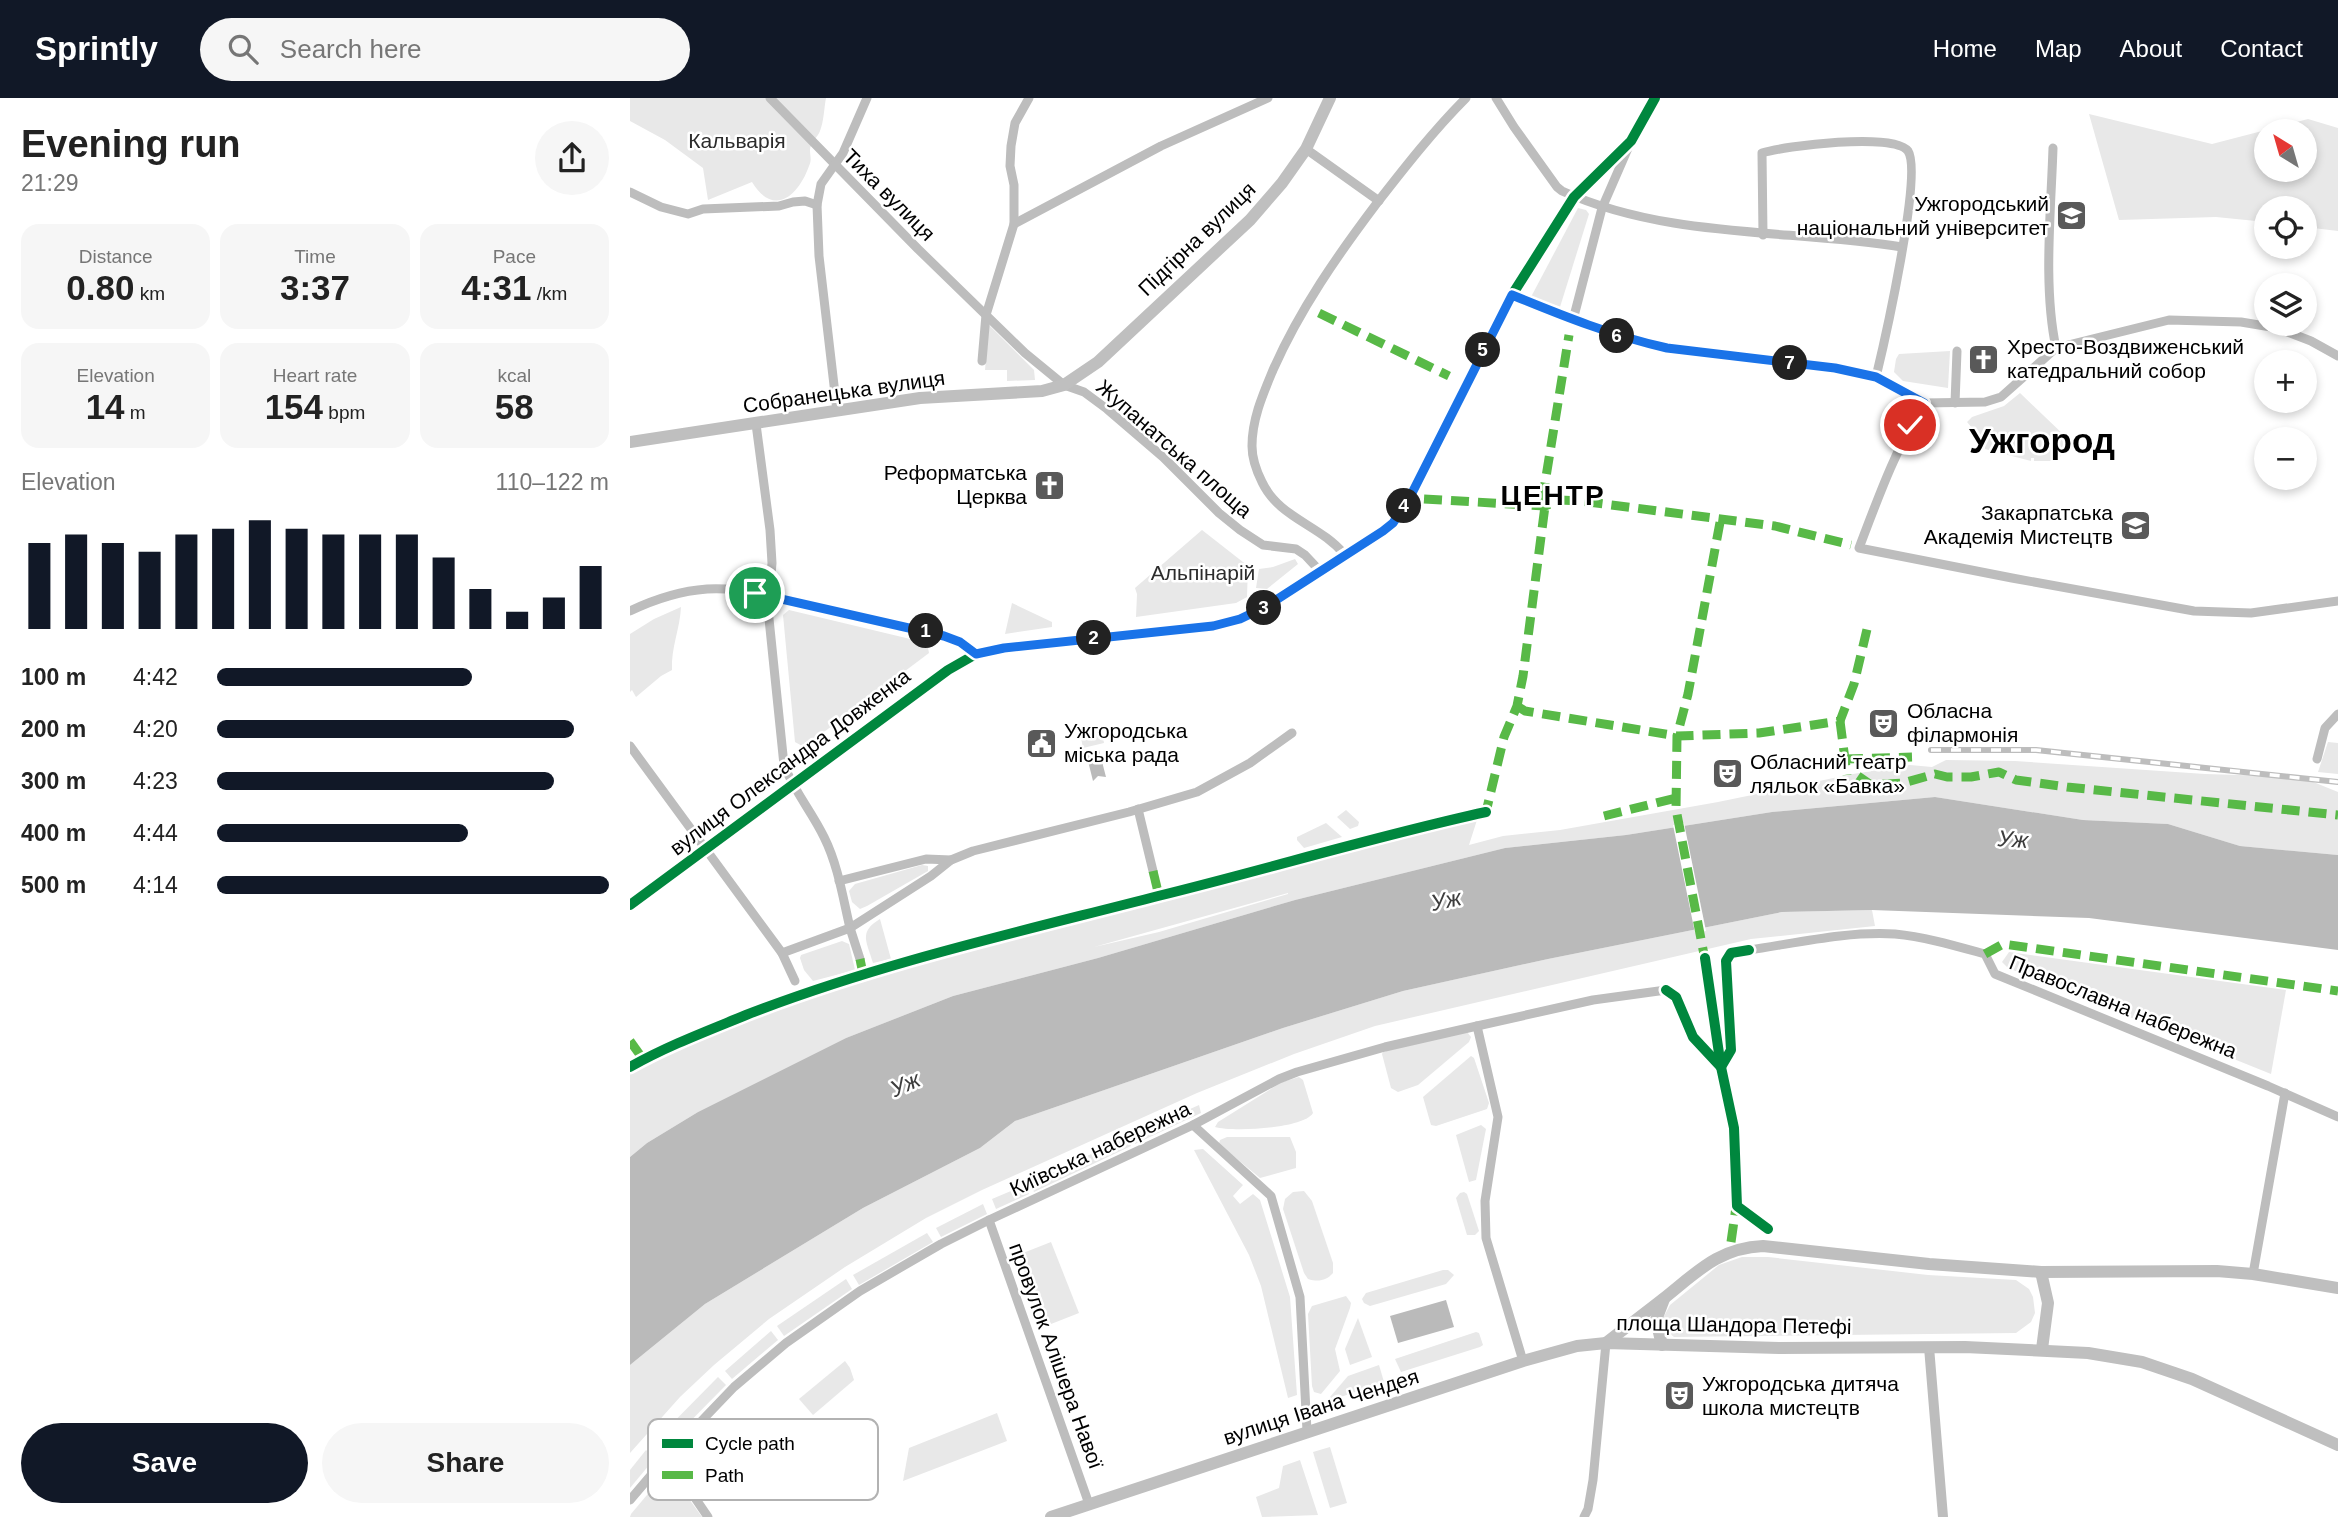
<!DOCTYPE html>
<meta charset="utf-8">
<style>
:root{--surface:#fff;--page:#f6f6f6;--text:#222;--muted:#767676;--accent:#111827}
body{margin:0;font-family:Arial,sans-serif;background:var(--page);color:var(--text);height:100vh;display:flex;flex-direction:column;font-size:26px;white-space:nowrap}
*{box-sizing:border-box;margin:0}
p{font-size:23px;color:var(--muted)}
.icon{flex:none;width:38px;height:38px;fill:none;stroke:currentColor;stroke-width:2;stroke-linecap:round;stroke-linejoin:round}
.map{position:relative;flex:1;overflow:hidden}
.drawer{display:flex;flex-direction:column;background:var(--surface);width:630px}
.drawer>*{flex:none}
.needle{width:46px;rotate:323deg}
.controls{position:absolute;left:1624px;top:21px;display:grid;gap:14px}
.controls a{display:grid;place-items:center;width:63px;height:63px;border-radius:50%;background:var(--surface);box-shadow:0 4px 10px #0003;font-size:35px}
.pin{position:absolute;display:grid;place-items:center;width:60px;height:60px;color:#fff;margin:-30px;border:4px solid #fff;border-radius:50%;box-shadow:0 2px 7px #0007}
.km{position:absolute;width:35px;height:35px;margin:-18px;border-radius:50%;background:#222;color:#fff;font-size:19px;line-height:35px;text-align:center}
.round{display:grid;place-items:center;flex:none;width:74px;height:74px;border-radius:37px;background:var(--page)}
.headline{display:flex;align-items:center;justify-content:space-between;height:119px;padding:0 21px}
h1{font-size:38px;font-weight:600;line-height:52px}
.stats{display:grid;grid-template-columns:repeat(3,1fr);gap:10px;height:119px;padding:7px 21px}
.stats div{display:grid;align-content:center;border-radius:18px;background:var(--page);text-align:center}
.stats b{font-size:35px;font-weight:600}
.stats small{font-size:19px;font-weight:400}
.stats p{font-size:19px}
.chart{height:196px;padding:14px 21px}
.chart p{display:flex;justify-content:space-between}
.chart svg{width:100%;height:126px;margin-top:7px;stroke:var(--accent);stroke-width:6}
.button{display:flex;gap:14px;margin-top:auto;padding:14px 21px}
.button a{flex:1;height:80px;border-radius:42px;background:var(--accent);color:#fff;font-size:28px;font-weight:600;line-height:80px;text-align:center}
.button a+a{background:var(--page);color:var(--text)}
ul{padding:0 21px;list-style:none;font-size:23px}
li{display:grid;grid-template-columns:112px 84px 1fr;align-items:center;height:52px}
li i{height:18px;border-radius:9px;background:var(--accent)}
header{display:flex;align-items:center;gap:42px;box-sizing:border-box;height:98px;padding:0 35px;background:var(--accent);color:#fff}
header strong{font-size:33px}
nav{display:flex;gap:38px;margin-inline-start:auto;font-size:24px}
.search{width:490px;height:63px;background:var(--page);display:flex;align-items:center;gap:18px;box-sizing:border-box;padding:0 24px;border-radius:38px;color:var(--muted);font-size:26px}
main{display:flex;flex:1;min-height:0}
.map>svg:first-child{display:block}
.green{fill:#e8e8e8;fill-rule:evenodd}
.water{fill:#bababa}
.pier{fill:#fff}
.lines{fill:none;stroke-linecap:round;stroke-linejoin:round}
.minor{stroke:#bdbdbd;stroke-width:9}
.tertiary{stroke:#bdbdbd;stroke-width:10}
.secondary{stroke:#bfbfbf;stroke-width:12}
.rail-casing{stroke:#bdbdbd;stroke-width:6}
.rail{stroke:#fff;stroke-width:3.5;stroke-dasharray:10;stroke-linecap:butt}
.quiet{stroke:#58b947;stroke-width:9;stroke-dasharray:18 9;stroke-linecap:butt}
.cycleway-casing{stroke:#fff;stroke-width:15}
.cycleway{stroke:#00873e;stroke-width:10}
.route-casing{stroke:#fff;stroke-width:14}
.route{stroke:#1a73e8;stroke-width:9}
.labels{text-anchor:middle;stroke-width:5;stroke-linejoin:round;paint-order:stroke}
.park-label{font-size:21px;fill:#2c2c2c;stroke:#fff}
.street-label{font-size:21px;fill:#000;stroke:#fff}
.poi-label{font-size:21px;fill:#000;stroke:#fff;text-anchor:start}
.water-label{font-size:23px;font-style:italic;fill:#3d3d3d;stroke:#fff}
.district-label{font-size:28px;font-weight:bold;letter-spacing:2px;fill:#000;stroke:#fff}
.town-label{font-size:35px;font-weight:bold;fill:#000;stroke:#fff}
.key{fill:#fff;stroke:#b2b2b2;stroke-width:2}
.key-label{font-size:19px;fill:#000}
</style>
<header>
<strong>Sprintly</strong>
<div class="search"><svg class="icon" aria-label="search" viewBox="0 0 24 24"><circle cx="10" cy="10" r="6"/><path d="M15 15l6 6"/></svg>Search here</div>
<nav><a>Home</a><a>Map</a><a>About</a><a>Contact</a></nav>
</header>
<main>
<section class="drawer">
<div class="headline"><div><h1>Evening run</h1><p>21:29</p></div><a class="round"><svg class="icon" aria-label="share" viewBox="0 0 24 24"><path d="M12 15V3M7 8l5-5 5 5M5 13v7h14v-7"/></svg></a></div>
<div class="stats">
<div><p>Distance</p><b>0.80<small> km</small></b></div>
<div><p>Time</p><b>3:37</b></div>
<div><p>Pace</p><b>4:31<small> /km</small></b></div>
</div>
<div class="stats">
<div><p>Elevation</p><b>14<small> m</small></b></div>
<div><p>Heart rate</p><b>154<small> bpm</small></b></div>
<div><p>kcal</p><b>58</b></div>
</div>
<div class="chart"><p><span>Elevation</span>110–122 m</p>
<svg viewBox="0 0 160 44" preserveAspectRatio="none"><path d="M5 44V14M15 44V11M25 44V14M35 44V17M45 44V11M55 44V9M65 44V6M75 44V9M85 44V11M95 44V11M105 44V11M115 44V19M125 44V30M135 44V38M145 44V33M155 44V22"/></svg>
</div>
<ul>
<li><b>100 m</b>4:42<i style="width:65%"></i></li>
<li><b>200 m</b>4:20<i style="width:91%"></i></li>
<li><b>300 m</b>4:23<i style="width:86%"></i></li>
<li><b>400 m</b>4:44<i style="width:64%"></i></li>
<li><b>500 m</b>4:14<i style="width:100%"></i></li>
</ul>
<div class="button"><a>Save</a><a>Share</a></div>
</section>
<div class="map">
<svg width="1708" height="1419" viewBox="0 0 1708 1419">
<rect width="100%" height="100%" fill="#fff"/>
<g class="green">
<path d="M0 0H196C194 10 194 23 190 33 188 39 180 45 180 52 180 58 182 62 179 68 168 99 143 119 122 84L78 102 73 70 35 42 0 23Z"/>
<path d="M1459 16 1582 46 1678 21 1708 30V133L1675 129V110H1636V124L1586 119 1489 122ZM1636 33H1675V72H1636Z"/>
<path d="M948 110 956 112 959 116 930 209 901 199Z"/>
<path d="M359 227 404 272 405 282 377 283V272H355Z"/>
<path d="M1320 253 1318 290 1273 283 1264 274 1266 261 1269 256Z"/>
<path d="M1390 295 1436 339 1429 363H1404V360H1401V363L1355 351 1354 344 1337 324 1342 319 1374 308Z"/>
<path d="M572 432 618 468 617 499 606 505 506 519 507 496 505 490Z"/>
<path d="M665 461 668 466 637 491 626 490 629 471 643 469Z"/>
<path d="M382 505 422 524V529L375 536Z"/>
<path d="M51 509C50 531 41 549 42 572L31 578 6 599 2 592 0 594V536L24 521Z"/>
<path d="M159 512 297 545 299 555 174 649 165 644 153 517Z"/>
<path d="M472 635 474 645 453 650 451 640Z"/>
<path d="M1698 644 1708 645V676L1688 674Z"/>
<path d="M1316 662 1385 663 1575 676 1671 679 1708 694V757L1610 748 1538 726 1453 722 1305 699 1142 714 996 737 875 750 665 802 468 860 323 898 216 940 68 1014 17 1045 0 1059V975L10 968 134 916 289 865 847 722 839 747 873 738 930 732 1088 704 1223 676 1280 667 1302 669ZM658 796 529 834 464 849 658 795Z"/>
<path d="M716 712 729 724 728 728 720 731 707 719Z"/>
<path d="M696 725 712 739 674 750 667 742V739Z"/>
<path d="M292 767 298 768V773L237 808 230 811 222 804 219 793 225 786Z"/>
<path d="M1242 812 1245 828 1121 841 745 928 664 956 567 995 352 1092 296 1120 215 1169 139 1221 84 1267 50 1299 0 1355V1267L75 1206 233 1110 350 1050 385 1023 653 930 773 893 918 861 1152 814Z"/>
<path d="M250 821 261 861 243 865C237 844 228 834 250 821Z"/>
<path d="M212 843 219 846 225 872 183 883 174 872 170 860 171 857Z"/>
<path d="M1379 854 1656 892 1641 976 1378 870 1372 864Z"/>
<path d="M837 934 841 939 839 944 788 987 768 994 761 990 752 956 754 952Z"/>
<path d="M841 958 844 960 859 1005 857 1011 806 1028 801 1027 793 999Z"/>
<path d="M669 979 673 982 683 1015C673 1031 602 1034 585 1029L588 1024 652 984Z"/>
<path d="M569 1007 571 1015 505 1046 502 1037Z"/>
<path d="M851 1027 856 1031 846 1082 839 1084 826 1037Z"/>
<path d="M497 1039 501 1048 404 1094 400 1085Z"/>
<path d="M597 1039H660L666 1054V1070L630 1080 589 1046 590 1042Z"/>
<path d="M573 1051 613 1087 603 1098 610 1106 623 1096 630 1102 660 1199 667 1297 658 1300 631 1188 619 1157 564 1052Z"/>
<path d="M395 1087 399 1096 366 1111 362 1101Z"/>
<path d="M674 1093 682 1103 703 1165V1175C696 1183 688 1184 678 1181L674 1175 653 1111 655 1101 663 1094Z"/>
<path d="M834 1094 837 1096 849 1133 845 1137H837L826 1100 830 1095Z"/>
<path d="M353 1106 357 1116 311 1139 306 1130Z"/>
<path d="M297 1135 303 1144 229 1187 223 1177Z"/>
<path d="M421 1144 449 1215 416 1228 388 1157Z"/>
<path d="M1112 1159H1138L1298 1177 1386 1182 1399 1191 1403 1199 1405 1215 1401 1224 1386 1235 1044 1239 1034 1231 1033 1220 1040 1207 1089 1167Z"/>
<path d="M813 1172H818L824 1177 816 1186 740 1208 734 1205 732 1201 736 1195Z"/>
<path d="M216 1181 222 1191 154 1238 147 1228Z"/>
<path d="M716 1198 721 1205 720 1210 705 1251 710 1273 691 1296 684 1294 682 1288 678 1216 682 1208Z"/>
<path d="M728 1220 742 1259 720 1267 715 1251Z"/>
<path d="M141 1233 148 1242 102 1281 95 1273Z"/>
<path d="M846 1234 849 1235 853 1247 850 1249 771 1274 765 1261Z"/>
<path d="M215 1263 220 1270 224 1282 183 1317 169 1301Z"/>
<path d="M749 1267 754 1284 702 1302 700 1299 718 1278Z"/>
<path d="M88 1279 96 1287 29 1355 21 1347Z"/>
<path d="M367 1315 377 1343 273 1383 279 1350Z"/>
<path d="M700 1349 717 1405 700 1410 683 1354Z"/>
<path d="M16 1352 25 1360 0 1390V1372Z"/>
<path d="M670 1362 688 1417 632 1419 626 1399 649 1390 653 1368Z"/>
<path d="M38 1372 72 1419H0L1 1416Z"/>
</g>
<g class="water">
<path d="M469 652 476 679 468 678 463 683 456 655 463 657Z"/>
<path d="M1305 699 1453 722 1538 726 1610 748 1708 757V852L1459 820 1242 812 1152 814 918 861 773 893 653 930 385 1023 350 1050 233 1110 75 1206 0 1267V1059L17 1045 68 1014 216 940 323 898 468 860 665 802 875 750 996 737 1142 714Z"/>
<path d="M816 1202 824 1229 768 1245 760 1218Z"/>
</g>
<path class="pier" d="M1054 725 1076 833 1065 835 1043 727Z"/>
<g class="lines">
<g class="minor">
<path d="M140 0 288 151 395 255 434 287 454 294 477 311 533 359 589 415 610 432 633 447 666 451 675 457 689 472"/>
<path d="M866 0 884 29 927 89 932 93C1039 141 1159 131 1272 149"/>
<path d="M1423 50C1421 113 1413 189 1426 250"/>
<path d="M676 51 749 103"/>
<path d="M0 94 31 109 58 116 73 111 149 108 163 104 175 103 187 107"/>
<path d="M384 126 531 48 638 0"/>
<path d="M1133 137 1132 55C1154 48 1264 34 1278 53 1293 75 1254 246 1246 279"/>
<path d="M882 197C933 218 983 238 1037 250L1205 270 1246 279 1294 305 1355 304 1371 299 1426 250 1539 222 1611 224 1647 230 1681 243 1708 258"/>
<path d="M943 222 972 110 999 48"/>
<path d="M352 263 356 217 384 126V87L380 68 381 48 385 25 399 0"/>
<path d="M1294 305C1266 350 1248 400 1229 450L1382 480 1564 513 1621 515 1708 503"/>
<path d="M1325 305 1327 253"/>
<path d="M207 313 189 158 187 107 191 86 213 55 237 0"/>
<path d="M126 326 140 432 142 465 138 511 154 667C164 693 182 714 194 739 208 767 213 800 220 830L301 778 321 762 343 753 499 714 567 694 620 665 662 635"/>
<path d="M714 456C690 427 649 420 632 384 627 374 622 360 622 348 622 321 633 296 643 272 670 211 707 158 747 105 775 69 804 32 836 0"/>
<path d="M0 513C25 501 50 493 77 491 115 489 156 500 193 509 234 519 274 528 314 538L330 544 346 556"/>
<path d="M0 648 152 855"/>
<path d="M1687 661 1695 630 1708 616"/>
<path d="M508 711 523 773"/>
<path d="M209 783 296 761 321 762"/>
<path d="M0 807 318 572 346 556 374 550 583 528 610 521 635 509 753 433 763 425 779 401 882 197 944 99 1001 43 1025 0"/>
<path d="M1119 852C1167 845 1217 833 1265 836 1296 839 1326 848 1355 856L1365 876 1638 988 1708 1019"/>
<path d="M165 883 152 855 220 830 230 861"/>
<path d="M847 928 868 1019 855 1103 856 1140 893 1263"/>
<path d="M563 1027 641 1098 670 1199 677 1333"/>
<path d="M359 1122 459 1406"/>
<path d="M1623 1176 1655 995"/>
<path d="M34 1362 46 1372 78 1419"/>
<path d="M0 1402 34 1362 104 1289 156 1245 230 1193 311 1146 359 1122 563 1027 649 981 667 974 755 949 847 928 963 902 1036 892"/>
<path d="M954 1419 958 1411 963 1382 976 1245"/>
</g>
<path class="tertiary" d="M1299 1249 1313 1419"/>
<g class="secondary">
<path d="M0 344 290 300 412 293 434 287 468 264 620 122 652 85 676 51 700 0"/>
<path d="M1411 1174 1418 1205 1412 1251"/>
<path d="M976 1245C995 1230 1014 1216 1033 1201 1066 1175 1088 1150 1133 1148L1299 1166 1411 1174 1587 1173 1623 1176 1708 1190"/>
<path d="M1032 1247 1026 1222 1034 1201"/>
<path d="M421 1419 893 1263 947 1248 976 1245 1149 1250 1335 1249 1458 1255 1512 1264 1562 1281 1708 1347"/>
</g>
<defs>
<path id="rail" d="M1301 652H1406L1708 684"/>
</defs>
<use href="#rail" class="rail-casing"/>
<use href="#rail" class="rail"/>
<g class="quiet">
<path d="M689 215 819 278"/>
<path d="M794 401 915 408 930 402 951 403 1145 428 1221 447"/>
<path d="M887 608 895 613 1047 638 1129 635 1210 623 1224 586 1238 527"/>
<path d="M1210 623 1217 677"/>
<path d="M1215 661 1282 659"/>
<path d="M1228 678 1241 687 1273 685 1305 676 1317 679H1341L1369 674 1386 682 1437 689 1708 717"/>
<path d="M850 715 856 714 874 639 887 608 893 578 915 408V385L939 237"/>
<path d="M974 718 1046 700"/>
<path d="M523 773 529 798"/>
<path d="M1355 856 1373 846 1708 893"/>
<path d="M230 861 233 876"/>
<path d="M1076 867 1046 711 1047 638 1058 596 1091 419"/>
<path d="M0 943 13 961"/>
<path d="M1101 1144 1107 1102"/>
</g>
<defs>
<g id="cycleway">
<path d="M0 807 318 572 346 556 374 550 583 528 610 521 635 509 753 433 763 425 779 401 882 197 944 99 1001 43 1025 0"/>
<path d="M1075 860 1091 969 1104 1030 1107 1108 1138 1131"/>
<path d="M1036 892 1046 899 1063 939 1091 969 1101 952 1096 863 1101 855 1119 852"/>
<path d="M0 969C37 948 77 933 116 917 250 865 389 834 528 798 638 771 746 738 856 714"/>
</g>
</defs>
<use href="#cycleway" class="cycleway-casing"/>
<use href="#cycleway" class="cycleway"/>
</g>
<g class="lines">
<defs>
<path id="route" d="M125 495 314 538 330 544 346 556 374 550 583 528 610 521 635 509 753 433 763 425 779 401 882 197C933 218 983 238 1037 250L1205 270 1246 279 1294 305 1280 327"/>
</defs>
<use href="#route" class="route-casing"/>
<use href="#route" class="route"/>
</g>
<defs>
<symbol id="university-square" viewBox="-11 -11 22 22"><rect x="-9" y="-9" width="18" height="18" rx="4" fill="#595959" stroke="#fff"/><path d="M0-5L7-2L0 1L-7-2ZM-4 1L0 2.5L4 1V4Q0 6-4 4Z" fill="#fff"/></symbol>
<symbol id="church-square" viewBox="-11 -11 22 22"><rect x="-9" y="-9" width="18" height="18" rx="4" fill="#595959" stroke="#fff"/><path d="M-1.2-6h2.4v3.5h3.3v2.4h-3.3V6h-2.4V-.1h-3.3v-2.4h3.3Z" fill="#fff"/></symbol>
<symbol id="theatre-square" viewBox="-11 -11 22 22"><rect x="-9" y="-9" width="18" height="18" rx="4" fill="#595959" stroke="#fff"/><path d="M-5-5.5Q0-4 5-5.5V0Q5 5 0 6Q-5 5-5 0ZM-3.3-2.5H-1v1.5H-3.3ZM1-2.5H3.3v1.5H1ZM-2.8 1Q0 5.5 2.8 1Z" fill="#fff"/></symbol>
<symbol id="civic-square" viewBox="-11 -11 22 22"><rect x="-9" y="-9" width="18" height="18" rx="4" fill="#595959" stroke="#fff"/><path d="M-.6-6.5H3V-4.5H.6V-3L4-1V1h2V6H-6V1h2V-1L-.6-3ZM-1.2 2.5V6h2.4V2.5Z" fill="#fff"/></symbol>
</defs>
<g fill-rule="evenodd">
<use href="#university-square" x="1424" y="100" width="35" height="35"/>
<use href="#church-square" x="1336" y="244" width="35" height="35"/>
<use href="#church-square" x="402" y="370" width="35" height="35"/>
<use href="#university-square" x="1488" y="410" width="35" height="35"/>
<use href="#theatre-square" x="1236" y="608" width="35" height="35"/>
<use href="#civic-square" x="394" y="628" width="35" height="35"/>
<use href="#theatre-square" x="1080" y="658" width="35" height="35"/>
<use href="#theatre-square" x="1032" y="1280" width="35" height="35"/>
</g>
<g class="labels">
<g class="park-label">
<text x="107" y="50">Кальварія</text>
<text x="573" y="482">Альпінарій</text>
</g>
<g class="street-label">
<text transform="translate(259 97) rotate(45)" y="7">Тиха вулиця</text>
<text transform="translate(567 141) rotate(-44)" y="7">Підгірна вулиця</text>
<text transform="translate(214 294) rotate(-8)" y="7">Собранецька вулиця</text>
<text transform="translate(544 351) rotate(41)" y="7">Жупанатська площа</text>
<text transform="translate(160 664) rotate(-37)" y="7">вулиця Олександра Довженка</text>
<text transform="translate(1493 909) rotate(22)" y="7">Православна набережна</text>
<text transform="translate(470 1051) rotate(-25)" y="7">Київська набережна</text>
<text transform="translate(1104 1227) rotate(1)" y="7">площа Шандора Петефі</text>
<text transform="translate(426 1258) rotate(70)" y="7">провулок Алішера Навої</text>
<text transform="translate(691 1309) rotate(-18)" y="7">вулиця Івана Чендея</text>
</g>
<g class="poi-label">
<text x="1419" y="113" text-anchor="end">Ужгородський<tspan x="1419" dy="24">національний університет</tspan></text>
<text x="1377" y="256">Хресто-Воздвиженський<tspan x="1377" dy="24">катедральний собор</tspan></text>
<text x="397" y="382" text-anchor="end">Реформатська<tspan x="397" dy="24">Церква</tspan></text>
<text x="1483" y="422" text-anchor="end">Закарпатська<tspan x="1483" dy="24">Академія Мистецтв</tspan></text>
<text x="1277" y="620">Обласна<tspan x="1277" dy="24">філармонія</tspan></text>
<text x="434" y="640">Ужгородська<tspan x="434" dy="24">міська рада</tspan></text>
<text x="1120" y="671">Обласний театр<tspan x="1120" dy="24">ляльок «Бавка»</tspan></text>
<text x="1072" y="1293">Ужгородська дитяча<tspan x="1072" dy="24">школа мистецтв</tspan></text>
</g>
<g class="water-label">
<text transform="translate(1383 741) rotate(4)" y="8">Уж</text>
<text transform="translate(816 802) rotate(-12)" y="8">Уж</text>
<text transform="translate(275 986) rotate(-24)" y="8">Уж</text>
</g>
<g class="district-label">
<text x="923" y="407">ЦЕНТР</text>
</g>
<g class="town-label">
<text x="1412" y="355">Ужгород</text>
</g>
</g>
<rect x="18" y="1321" width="230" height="81" rx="10" class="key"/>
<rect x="32" y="1341" width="31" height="9" fill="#00873e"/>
<rect x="32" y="1373" width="31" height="8" fill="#58b947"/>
<g class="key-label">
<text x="75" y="1352">Cycle path</text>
<text x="75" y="1384">Path</text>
</g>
</svg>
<div class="controls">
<a><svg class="needle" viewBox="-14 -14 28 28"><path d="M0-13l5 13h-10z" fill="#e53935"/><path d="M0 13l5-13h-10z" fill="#767676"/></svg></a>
<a><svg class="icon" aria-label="locate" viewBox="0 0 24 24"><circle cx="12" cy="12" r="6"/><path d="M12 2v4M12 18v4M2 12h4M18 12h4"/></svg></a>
<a><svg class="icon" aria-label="layers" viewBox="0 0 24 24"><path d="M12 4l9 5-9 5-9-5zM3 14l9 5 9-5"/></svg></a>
<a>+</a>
<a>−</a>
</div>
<div class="pin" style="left:125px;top:495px;background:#1e9e55"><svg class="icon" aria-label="arrive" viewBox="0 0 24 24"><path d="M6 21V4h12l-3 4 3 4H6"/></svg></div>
<div class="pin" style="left:1280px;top:327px;background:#d93025"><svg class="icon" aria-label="check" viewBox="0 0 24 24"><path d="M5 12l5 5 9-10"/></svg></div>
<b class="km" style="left:296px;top:533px">1</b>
<b class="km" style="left:464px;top:540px">2</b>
<b class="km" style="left:634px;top:510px">3</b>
<b class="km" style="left:774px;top:408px">4</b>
<b class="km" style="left:853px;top:252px">5</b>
<b class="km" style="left:987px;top:238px">6</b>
<b class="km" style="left:1160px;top:265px">7</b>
</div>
</main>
